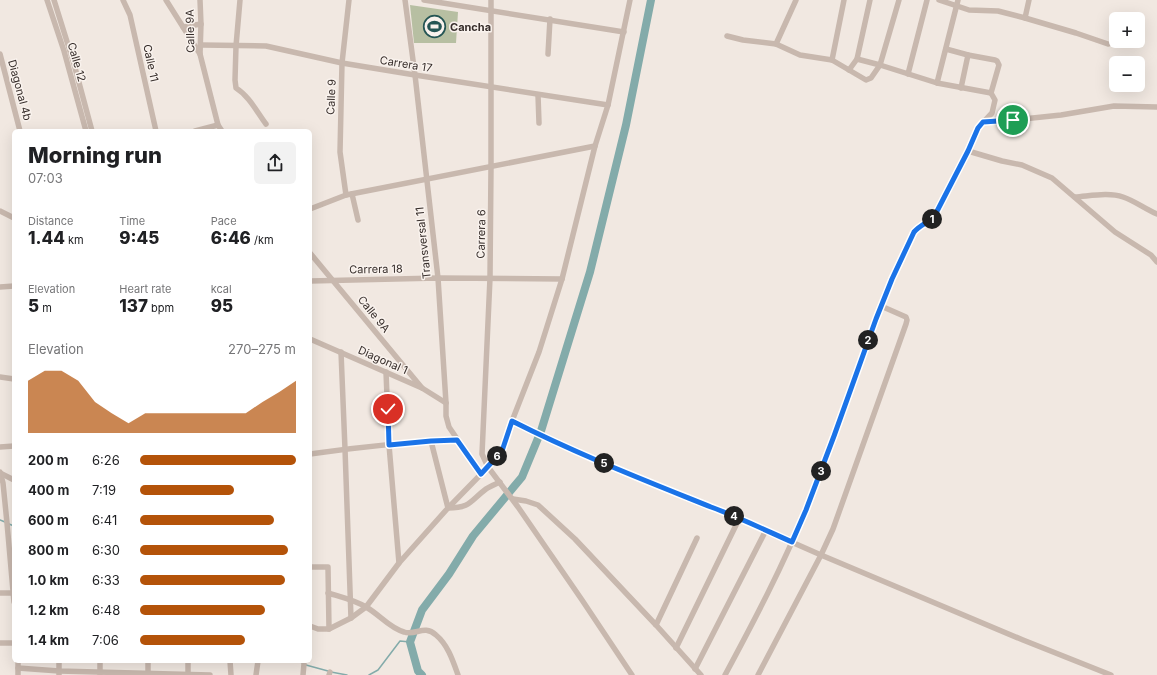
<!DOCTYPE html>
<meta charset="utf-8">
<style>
:root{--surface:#fff;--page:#f2f2f2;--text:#202124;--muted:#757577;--accent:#b45309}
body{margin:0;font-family:Inter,sans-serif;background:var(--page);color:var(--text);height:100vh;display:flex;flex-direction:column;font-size:15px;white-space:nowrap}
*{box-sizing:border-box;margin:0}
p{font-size:13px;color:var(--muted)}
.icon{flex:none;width:22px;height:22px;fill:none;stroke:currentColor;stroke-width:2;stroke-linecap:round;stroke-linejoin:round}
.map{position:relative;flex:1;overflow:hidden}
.drawer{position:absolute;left:12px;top:129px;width:300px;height:534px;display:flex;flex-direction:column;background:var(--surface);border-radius:6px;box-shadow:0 4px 16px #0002}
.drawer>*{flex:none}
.controls{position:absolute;left:1109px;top:12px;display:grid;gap:8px}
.controls a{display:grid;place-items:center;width:36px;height:36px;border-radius:6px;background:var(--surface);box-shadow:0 4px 16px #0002;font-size:20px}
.pin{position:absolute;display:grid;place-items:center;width:34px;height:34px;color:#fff;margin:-17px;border:2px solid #fff;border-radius:50%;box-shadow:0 1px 4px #0007}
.km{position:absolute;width:20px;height:20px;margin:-10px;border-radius:50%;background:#222;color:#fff;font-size:11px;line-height:20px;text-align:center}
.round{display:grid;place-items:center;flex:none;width:42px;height:42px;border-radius:6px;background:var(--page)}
.summary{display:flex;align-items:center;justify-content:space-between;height:68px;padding:0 16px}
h1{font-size:22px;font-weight:800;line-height:30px}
.metrics{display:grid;grid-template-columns:repeat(3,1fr);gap:6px;height:68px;padding:4px 16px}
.metrics div{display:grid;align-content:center}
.metrics b{font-size:17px;font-weight:800}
.metrics small{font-size:11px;font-weight:400}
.metrics p{font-size:11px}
.chart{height:112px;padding:8px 16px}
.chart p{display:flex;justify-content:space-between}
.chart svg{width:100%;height:72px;margin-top:4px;fill:var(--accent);opacity:.7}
ul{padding:0 16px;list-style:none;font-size:13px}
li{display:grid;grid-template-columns:64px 48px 1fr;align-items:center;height:30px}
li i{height:10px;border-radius:5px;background:var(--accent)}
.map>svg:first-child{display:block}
.green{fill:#b7bfa2}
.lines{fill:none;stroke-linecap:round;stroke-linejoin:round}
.stream{stroke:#83abaa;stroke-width:1.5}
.river{stroke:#83abaa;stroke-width:8}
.minor{stroke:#c8b8ae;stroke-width:5.5}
.route-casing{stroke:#fff;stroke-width:8}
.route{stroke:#1a73e8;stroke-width:5}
.labels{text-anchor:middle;stroke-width:3;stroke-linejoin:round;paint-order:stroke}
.poi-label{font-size:11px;font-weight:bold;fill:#372e2b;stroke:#f9f2ed;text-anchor:start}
.street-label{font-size:11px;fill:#372e2b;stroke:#f9f2ed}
</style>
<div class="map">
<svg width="1157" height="675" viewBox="0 0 1157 675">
<rect width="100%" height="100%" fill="#f1e8e1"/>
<path class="green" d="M410 5 458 12 456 43H414Z"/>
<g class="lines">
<g class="stream">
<path d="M0 520 5 522"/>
<path d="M9 524 14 526"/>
<path d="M297 661 303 663"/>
<path d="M306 665 328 671"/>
<path d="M331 672 347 675"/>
<path d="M369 675 378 670 400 641 410 642"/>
</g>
<path class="river" d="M422 675 418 671 410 642 422 610 449 574 473 536 522 477 541 431 590 272 626 125 651 0"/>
<g class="minor">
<path d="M47 0 64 51 86 131"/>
<path d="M54 0 74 64 92 131"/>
<path d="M123 0 130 15 156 131"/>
<path d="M166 0 200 54"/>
<path d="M200 0 201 24 200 54 218 125 222 131"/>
<path d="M240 0 236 46 235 80 236 88C249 96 257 112 266 124"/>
<path d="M405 0 415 75 438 278 446 403V416L449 427 481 474"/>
<path d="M424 0 624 32"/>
<path d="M491 0V167L490 278 482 454 488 467 518 507 582 600 632 675"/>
<path d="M939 0 969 10 998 11 1025 18 1076 33 1108 44"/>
<path d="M1025 18 1029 0"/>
<path d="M183 27 201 24"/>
<path d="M727 36 743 40 776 44 800 55 832 60 866 80 871 78 880 65 899 0"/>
<path d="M776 44 796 0"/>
<path d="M201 45 266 46 342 63 415 75 608 105"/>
<path d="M0 54 20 131"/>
<path d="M548 54 550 19"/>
<path d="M857 59 880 65 937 83 991 93"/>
<path d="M832 60 844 0"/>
<path d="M849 70 857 59 870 0"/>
<path d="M908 74 927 0"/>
<path d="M937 83 958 0"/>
<path d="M961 88 968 55"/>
<path d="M538 95 539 123"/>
<path d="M983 122 1013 120 1061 115 1114 106 1157 107"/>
<path d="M195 131 218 125"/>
<path d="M968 151 1002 161 1022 165 1052 178 1115 232 1151 255 1157 262"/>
<path d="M352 194 358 220"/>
<path d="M346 195 340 152 342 63 349 0"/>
<path d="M1075 197C1090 196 1109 192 1123 197 1135 201 1145 209 1157 214"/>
<path d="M310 209 346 195 595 146"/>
<path d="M0 211 14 218"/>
<path d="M310 253 422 388"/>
<path d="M310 281 438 278 562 279"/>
<path d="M0 287 14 286"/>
<path d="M310 339 422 388 446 403"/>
<path d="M341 352 345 449 351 618"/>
<path d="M386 372 389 445 399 563"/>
<path d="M0 377 14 379"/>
<path d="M512 421 559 444 637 478 712 507 821 555 1023 640 1111 675"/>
<path d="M431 441 448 508C471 508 470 501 486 489 490 486 496 484 500 482"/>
<path d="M0 447 14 446"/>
<path d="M310 454C359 447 408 442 457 440"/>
<path d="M0 472 3 483 7 523 14 602"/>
<path d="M0 473 14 480"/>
<path d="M513 499 526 501 538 505 575 539 656 625 701 675"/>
<path d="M310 567H328L329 629"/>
<path d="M0 593H14"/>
<path d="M328 593C341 597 354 600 366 607 379 614 389 628 404 632 416 636 424 624 436 635 448 645 453 661 458 675"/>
<path d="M656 625 697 538"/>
<path d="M310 626 318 629H329L351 618 366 607 399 563 448 508 488 467 502 451 512 421 539 352 562 279 595 146 608 105 630 0"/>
<path d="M0 643H14"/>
<path d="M676 648 739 519"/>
<path d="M18 661V675"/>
<path d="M59 661V675"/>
<path d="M100 661V675"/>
<path d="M230 661 231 675"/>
<path d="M18 668 59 671 210 675"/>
<path d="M695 669 766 530"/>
<path d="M148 675V661"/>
<path d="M188 675V661"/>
<path d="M256 675 258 661"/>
<path d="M303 675 304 664"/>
<path d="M329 675 330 672"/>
<path d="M725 675C754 621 783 566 806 509 832 446 852 381 876 318 888 289 901 261 914 232 920 226 927 223 934 217L968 151 978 128 992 113 995 100 991 93 999 65 997 61 995 60 968 55 946 49"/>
<path d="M758 675 821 555 833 529 906 324 907 320 906 317 881 306"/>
</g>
</g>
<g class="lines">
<defs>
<path id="route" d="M388 409 389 445 431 441 457 440 481 474 502 451 512 421C577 454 644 480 711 507 738 517 765 530 792 542L806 510 834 436 876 319 892 279 914 232C920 225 927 223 934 217L968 151 978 128 983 122 1013 120"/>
</defs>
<use href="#route" class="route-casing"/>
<use href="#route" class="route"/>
</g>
<defs>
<symbol id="stadium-ring" viewBox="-11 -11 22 22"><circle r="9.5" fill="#f9f2ed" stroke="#255554" stroke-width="1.5"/><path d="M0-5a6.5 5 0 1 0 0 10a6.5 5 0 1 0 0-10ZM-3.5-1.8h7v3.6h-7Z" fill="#255554"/></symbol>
</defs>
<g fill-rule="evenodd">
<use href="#stadium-ring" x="422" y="14" width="25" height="25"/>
</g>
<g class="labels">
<g class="poi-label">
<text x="450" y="31">Cancha</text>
</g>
<g class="street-label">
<text transform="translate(190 31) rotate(-91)" y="4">Calle 9A</text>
<text transform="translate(77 62) rotate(74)" y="4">Calle 12</text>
<text transform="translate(151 63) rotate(78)" y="4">Calle 11</text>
<text transform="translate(406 64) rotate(9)" y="4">Carrera 17</text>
<text transform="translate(20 90) rotate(75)" y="4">Diagonal 4b</text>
<text transform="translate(331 97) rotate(-88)" y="4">Calle 9</text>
<text transform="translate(481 234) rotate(-89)" y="4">Carrera 6</text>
<text transform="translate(423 243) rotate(-96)" y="4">Transversal 11</text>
<text transform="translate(376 269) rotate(-1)" y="4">Carrera 18</text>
<text transform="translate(374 314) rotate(51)" y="4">Calle 9A</text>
<text transform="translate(383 360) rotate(24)" y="4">Diagonal 1</text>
</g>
</g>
</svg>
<div class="controls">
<a>+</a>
<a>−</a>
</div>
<div class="pin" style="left:1013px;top:120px;background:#1e9e55"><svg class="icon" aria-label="arrive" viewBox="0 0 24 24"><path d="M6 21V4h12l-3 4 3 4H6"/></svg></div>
<div class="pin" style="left:388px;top:409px;background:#d93025"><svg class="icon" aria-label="check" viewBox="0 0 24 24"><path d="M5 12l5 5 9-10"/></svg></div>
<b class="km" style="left:932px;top:219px">1</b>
<b class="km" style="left:868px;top:340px">2</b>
<b class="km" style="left:821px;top:471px">3</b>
<b class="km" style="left:734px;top:516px">4</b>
<b class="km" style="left:604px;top:463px">5</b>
<b class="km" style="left:497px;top:456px">6</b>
<section class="drawer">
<div class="summary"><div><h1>Morning run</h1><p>07:03</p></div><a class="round"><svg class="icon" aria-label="share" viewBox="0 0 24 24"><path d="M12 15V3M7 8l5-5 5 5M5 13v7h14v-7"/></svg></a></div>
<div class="metrics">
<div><p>Distance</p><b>1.44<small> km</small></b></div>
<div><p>Time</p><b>9:45</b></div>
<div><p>Pace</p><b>6:46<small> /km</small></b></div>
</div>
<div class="metrics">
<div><p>Elevation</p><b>5<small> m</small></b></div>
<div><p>Heart rate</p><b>137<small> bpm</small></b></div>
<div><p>kcal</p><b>95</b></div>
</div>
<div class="chart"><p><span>Elevation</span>270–275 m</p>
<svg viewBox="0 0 160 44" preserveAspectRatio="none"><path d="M0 44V12L10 6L20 6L30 12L40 25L50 32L60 38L70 32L80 32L90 32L100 32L110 32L120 32L130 32L140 25L150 19L160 12V44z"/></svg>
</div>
<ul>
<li><b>200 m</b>6:26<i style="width:100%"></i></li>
<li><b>400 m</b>7:19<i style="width:60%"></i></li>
<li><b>600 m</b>6:41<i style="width:86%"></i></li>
<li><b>800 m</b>6:30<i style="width:95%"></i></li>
<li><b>1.0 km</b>6:33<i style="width:93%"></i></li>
<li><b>1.2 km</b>6:48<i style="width:80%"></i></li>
<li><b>1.4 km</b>7:06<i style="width:67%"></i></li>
</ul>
</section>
</div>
